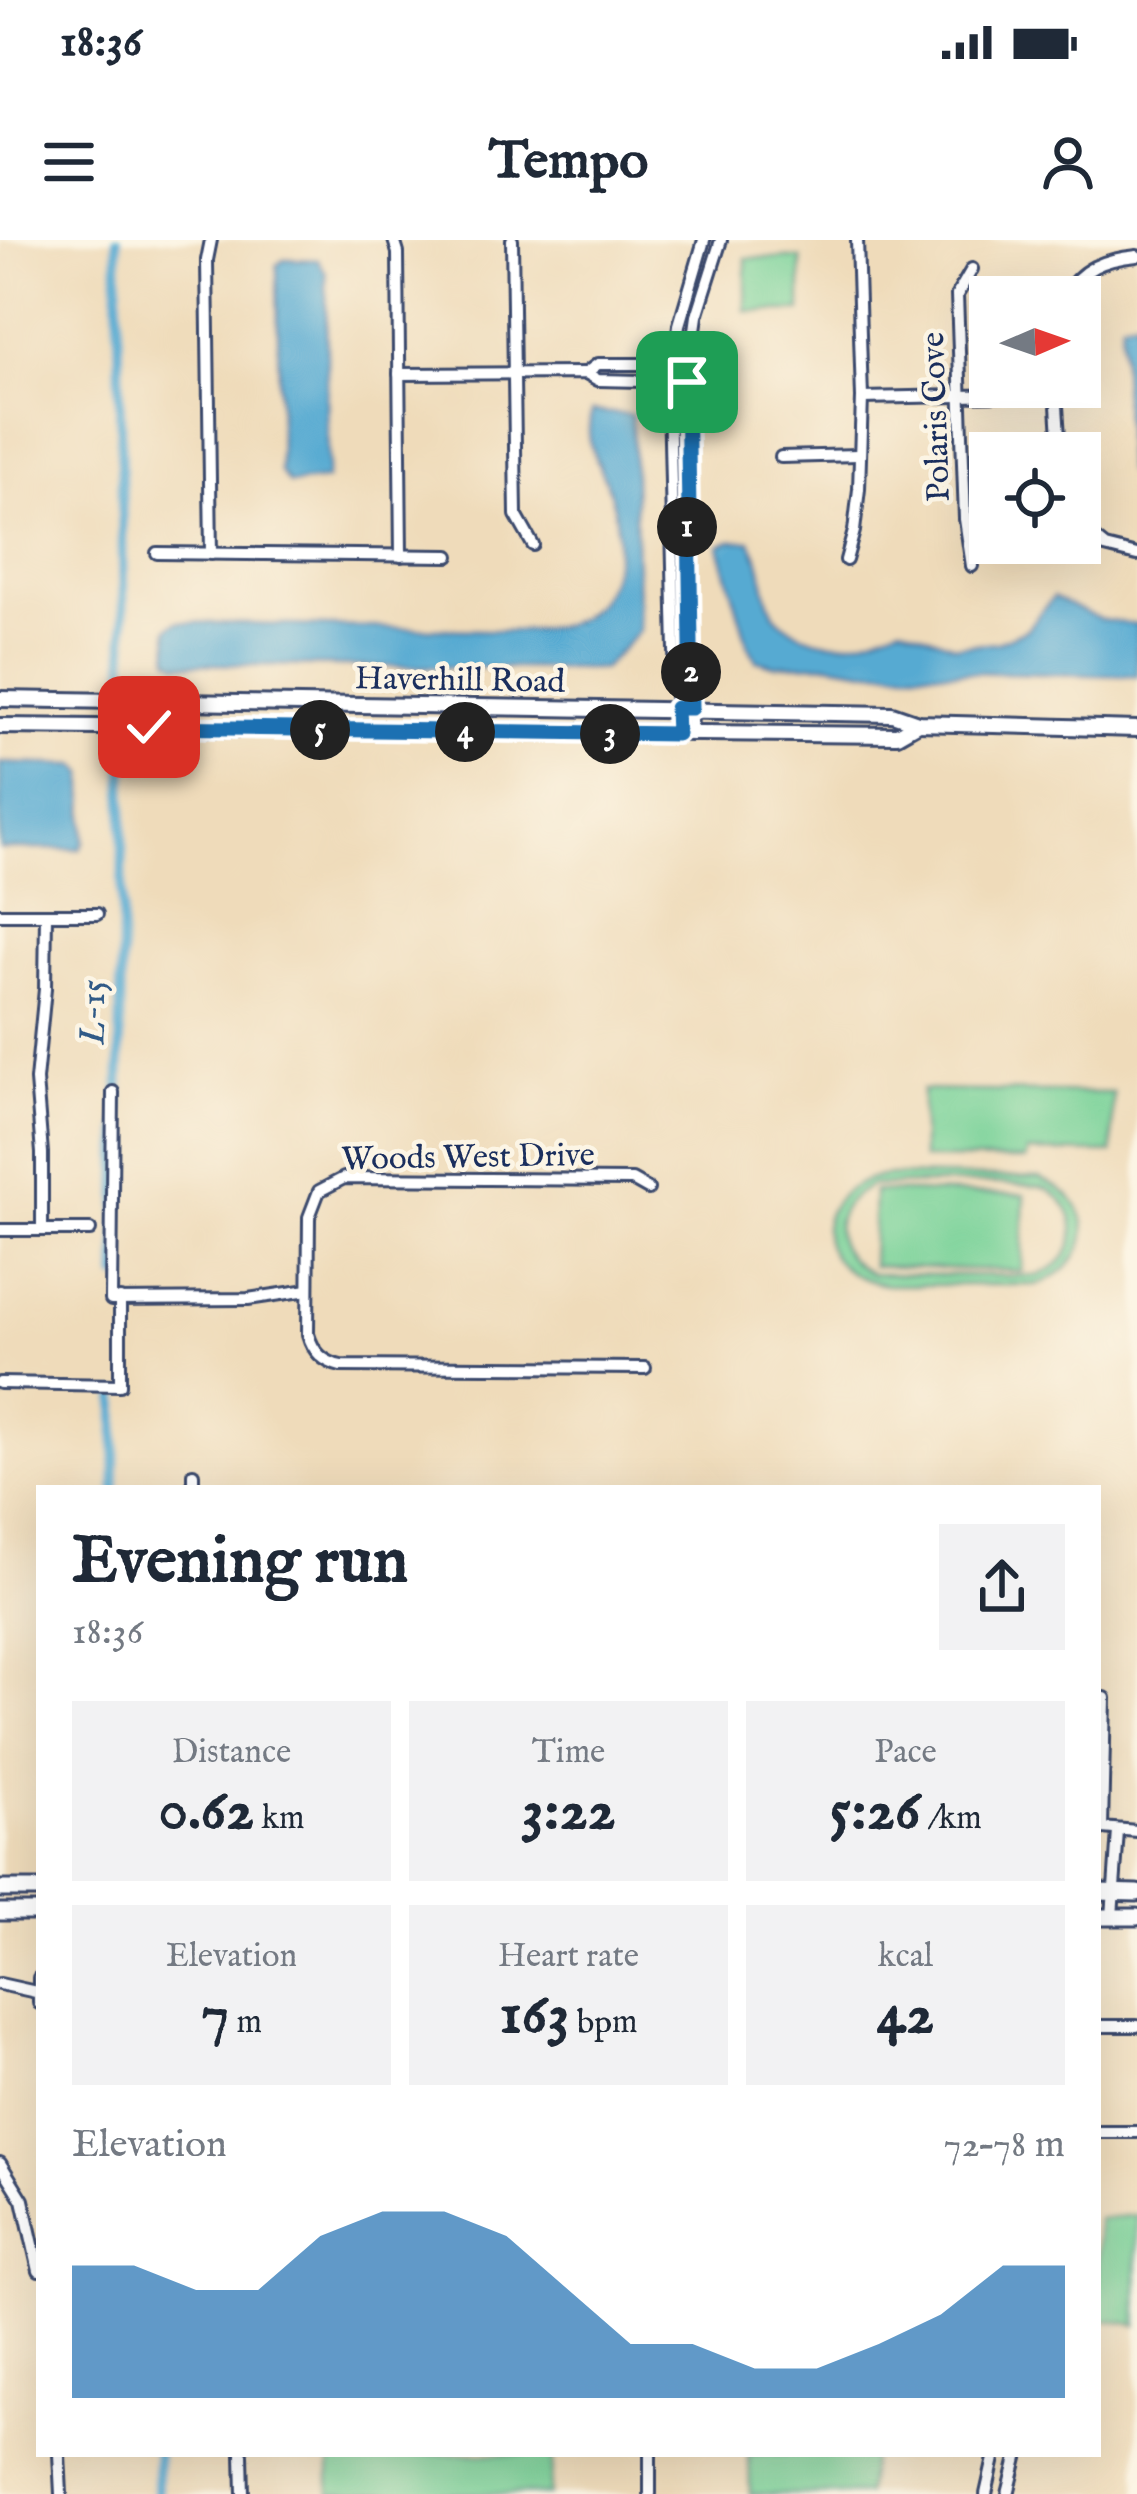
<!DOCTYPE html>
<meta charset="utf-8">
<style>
:root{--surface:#fff;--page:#f2f2f3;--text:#1f2937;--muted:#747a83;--accent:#1f6fb2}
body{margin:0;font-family:"IM FELL English",serif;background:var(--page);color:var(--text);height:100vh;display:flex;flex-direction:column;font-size:45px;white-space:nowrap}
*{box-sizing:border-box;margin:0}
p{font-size:39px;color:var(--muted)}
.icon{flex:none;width:66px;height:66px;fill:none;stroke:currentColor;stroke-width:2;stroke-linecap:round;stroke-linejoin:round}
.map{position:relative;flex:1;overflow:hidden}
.details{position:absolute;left:36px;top:1245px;width:1065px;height:972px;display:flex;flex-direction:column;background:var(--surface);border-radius:0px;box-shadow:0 12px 48px #0002}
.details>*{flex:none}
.needle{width:78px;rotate:88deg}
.fabs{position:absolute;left:969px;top:36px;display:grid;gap:24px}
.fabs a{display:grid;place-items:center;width:132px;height:132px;border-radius:0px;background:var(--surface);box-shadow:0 12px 48px #0002;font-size:60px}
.pin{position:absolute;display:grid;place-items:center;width:102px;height:102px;color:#fff;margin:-51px;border-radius:24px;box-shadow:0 6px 18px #0006}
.km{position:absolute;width:60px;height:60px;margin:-30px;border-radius:50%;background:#222;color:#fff;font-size:33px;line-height:60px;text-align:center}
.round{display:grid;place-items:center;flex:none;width:126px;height:126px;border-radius:0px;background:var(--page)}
.headline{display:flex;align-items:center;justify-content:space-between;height:204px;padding:0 36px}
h1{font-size:66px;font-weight:800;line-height:90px}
.stats{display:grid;grid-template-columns:repeat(3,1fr);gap:18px;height:204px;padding:12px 36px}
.stats div{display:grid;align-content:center;border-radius:0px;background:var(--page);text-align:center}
.stats b{font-size:60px;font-weight:800}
.stats small{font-size:33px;font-weight:400}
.stats p{font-size:33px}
.chart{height:336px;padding:24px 36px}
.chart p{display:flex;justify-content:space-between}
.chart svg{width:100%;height:216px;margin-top:12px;fill:var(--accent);opacity:.7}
.status{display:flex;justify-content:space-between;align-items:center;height:84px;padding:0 60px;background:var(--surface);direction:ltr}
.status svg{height:33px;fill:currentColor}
header{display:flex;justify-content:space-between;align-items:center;height:156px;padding:0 36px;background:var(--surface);font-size:54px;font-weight:800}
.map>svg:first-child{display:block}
.green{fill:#77d197;stroke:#49807a;stroke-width:3;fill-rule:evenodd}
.water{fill:#57aad2;stroke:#396c98;stroke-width:3}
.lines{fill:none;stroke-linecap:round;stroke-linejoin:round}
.canal{stroke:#57aad2;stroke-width:10}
.minor-casing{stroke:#3b496c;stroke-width:16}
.tertiary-casing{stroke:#3b496c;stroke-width:20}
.secondary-casing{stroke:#3b496c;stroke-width:21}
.minor{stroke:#fff;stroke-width:10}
.tertiary{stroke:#fff;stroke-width:14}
.secondary{stroke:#fff;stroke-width:15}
.route-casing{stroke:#fff;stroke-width:24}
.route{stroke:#1f6fb2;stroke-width:15}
.labels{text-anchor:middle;stroke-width:9;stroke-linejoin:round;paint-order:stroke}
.street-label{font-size:33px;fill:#1b2f5e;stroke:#fcf5e5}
.water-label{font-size:36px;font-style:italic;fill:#305a87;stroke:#fcf5e5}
</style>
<div class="status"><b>18:36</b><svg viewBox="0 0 49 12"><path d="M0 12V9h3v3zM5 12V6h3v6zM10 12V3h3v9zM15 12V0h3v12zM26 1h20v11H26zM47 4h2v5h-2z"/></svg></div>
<header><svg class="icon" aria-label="menu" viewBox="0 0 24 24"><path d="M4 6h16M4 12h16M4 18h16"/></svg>Tempo<svg class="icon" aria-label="person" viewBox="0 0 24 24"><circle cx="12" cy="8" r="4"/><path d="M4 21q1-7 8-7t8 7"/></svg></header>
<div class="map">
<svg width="1137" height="2254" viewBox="0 0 1137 2254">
<rect width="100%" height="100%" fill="#fcf5e5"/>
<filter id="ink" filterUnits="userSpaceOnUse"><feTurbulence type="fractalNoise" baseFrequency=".00833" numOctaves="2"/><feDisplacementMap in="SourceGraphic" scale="24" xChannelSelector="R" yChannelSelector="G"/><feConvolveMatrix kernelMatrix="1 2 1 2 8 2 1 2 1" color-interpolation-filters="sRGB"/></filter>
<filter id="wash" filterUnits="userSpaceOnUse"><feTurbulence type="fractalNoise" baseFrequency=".004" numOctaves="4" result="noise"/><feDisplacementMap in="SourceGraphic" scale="48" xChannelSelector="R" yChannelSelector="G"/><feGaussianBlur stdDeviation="2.7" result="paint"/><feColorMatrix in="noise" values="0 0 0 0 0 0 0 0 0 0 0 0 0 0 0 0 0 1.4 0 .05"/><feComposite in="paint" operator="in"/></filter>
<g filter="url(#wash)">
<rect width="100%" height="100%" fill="#efdbba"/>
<g class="green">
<rect x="746" y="18" width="55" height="53"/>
<path d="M922 850 1113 853 1112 913 1027 912 1026 920 922 919Z"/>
<path d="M888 935 1039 938C1103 963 1097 1021 1037 1045H887C803 1032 805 948 888 935ZM872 945C903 945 1029 939 1049 950 1066 960 1075 978 1073 997 1070 1018 1055 1029 1037 1036L871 1034C826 1011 826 967 872 945Z"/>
<path d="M874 951 1025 955 1022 1031 872 1026Z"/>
<path d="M1137 1975V2085L1098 2079V1979Z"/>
<path d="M330 2214H553L550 2254H330Z"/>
<path d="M749 2214H872L866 2254H750Z"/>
</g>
<g class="water">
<path d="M284 19 318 20 326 33 328 227 326 240 289 244 280 232 277 25Z"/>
<path d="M1137 79V246L1126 230 1121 97 1122 82Z"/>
<path d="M592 171 632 175 639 391 603 429 178 424 169 419 168 388 177 382 517 391C532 389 550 389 564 385 616 368 625 306 612 259 603 227 581 206 592 171Z"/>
<path d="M730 301H750C764 321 762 350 773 372 778 381 786 385 794 390 831 412 865 401 901 385L956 406 998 402 1026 390 1053 357 1102 380 1137 384V436L866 430 829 424 773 425 757 420 748 405 719 306Z"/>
<path d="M0 523 76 525 85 533 84 602 80 609H0Z"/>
</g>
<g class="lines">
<g class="canal">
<path d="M117 0 125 439"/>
<path d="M117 1036 124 509"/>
<path d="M115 1248 116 1154"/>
<path d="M157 2214V2254"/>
</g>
</g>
</g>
<g filter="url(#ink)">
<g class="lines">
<defs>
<g id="minor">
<path d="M211 0 207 20 211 314"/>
<path d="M394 0 398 13 401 316"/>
<path d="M512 0 516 275 533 305"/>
<path d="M1064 57C1080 28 1105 19 1137 16"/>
<path d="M586 133 598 124H676"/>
<path d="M399 134 586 133 598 140 687 142"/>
<path d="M1056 150 1060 213"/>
<path d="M862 158 1056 154"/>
<path d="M781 217 858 215"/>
<path d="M1080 287 1105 307 1137 315"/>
<path d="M157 313 449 316"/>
<path d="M846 320 854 291 859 249 862 158 857 0"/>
<path d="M972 326 965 279 957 55 972 29"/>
<path d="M677 494 669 159 679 85 704 0"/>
<path d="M692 495 685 161 697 76 721 0"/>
<path d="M0 674H97"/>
<path d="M113 852 111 1060 248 1059 308 1050"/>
<path d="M0 990H90"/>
<path d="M42 990V913L36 840 45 749 46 674"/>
<path d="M645 1128 341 1126C323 1122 313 1112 308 1094L309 977 319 951 344 938 632 940 648 949"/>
<path d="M0 1143 120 1145V1059"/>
<path d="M193 1248V1234"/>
<path d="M1105 1458 1102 1588 1137 1591"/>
<path d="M1112 1677 1118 1591"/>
<path d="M39 1738V1763"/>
<path d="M0 1744 36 1752"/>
<path d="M1098 1786H1137"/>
<path d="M1098 1892H1137"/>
<path d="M0 1923 23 1960 39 2031"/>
<path d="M59 2214 61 2254"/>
<path d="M242 2214 243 2254"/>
<path d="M650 2214V2254"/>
<path d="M986 2254 995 2214"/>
<path d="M1008 2254 1018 2214"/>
</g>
<g id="tertiary">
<path d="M0 459 892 474 918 483 1137 489"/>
<path d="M0 486 897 495 918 483"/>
</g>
<g id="secondary">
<path d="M0 1649H39"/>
<path d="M1098 1652 1137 1653"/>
<path d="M0 1672H39"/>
<path d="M1098 1677H1137"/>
</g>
</defs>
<use href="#minor" class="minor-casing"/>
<use href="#tertiary" class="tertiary-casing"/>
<use href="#secondary" class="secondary-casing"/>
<use href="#minor" class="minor"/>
<use href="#tertiary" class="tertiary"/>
<use href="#secondary" class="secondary"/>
</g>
</g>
<g class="lines" filter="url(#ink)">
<defs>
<path id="route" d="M149 487 677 494 676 468H692L687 142"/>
</defs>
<use href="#route" class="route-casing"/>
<use href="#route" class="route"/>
</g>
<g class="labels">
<g class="street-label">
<text transform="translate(934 177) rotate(-92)" y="12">Polaris Cove</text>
<text transform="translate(460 438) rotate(1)" y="12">Haverhill Road</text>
<text transform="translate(468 915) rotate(-1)" y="12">Woods West Drive</text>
</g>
<g class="water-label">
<text transform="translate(91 772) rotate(-89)" y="13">L-15</text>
</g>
</g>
</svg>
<div class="fabs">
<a><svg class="needle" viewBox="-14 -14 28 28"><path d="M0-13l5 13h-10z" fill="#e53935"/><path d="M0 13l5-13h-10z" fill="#747a83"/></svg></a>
<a><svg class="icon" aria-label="locate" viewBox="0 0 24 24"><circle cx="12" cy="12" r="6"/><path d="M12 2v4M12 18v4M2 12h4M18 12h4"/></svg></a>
</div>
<div class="pin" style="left:687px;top:142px;background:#1e9e55"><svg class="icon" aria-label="arrive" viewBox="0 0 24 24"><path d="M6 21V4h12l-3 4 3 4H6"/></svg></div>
<div class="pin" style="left:149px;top:487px;background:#d93025"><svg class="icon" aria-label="check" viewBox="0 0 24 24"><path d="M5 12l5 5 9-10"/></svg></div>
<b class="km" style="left:687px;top:287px">1</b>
<b class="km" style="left:691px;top:432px">2</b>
<b class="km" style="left:610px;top:494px">3</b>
<b class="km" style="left:465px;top:492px">4</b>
<b class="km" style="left:320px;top:490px">5</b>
<section class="details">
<div class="headline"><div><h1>Evening run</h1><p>18:36</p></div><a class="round"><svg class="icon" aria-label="share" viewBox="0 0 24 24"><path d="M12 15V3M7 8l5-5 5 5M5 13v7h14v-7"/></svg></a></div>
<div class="stats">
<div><p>Distance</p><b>0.62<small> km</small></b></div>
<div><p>Time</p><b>3:22</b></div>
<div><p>Pace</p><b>5:26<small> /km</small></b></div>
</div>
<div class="stats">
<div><p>Elevation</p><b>7<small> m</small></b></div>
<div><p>Heart rate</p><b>163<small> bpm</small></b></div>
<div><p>kcal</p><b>42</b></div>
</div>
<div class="chart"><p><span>Elevation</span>72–78 m</p>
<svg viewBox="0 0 160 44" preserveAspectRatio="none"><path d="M0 44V17L10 17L20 22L30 22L40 11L50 6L60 6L70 11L80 22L90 33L100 33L110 38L120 38L130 33L140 27L150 17L160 17V44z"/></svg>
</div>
</section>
</div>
